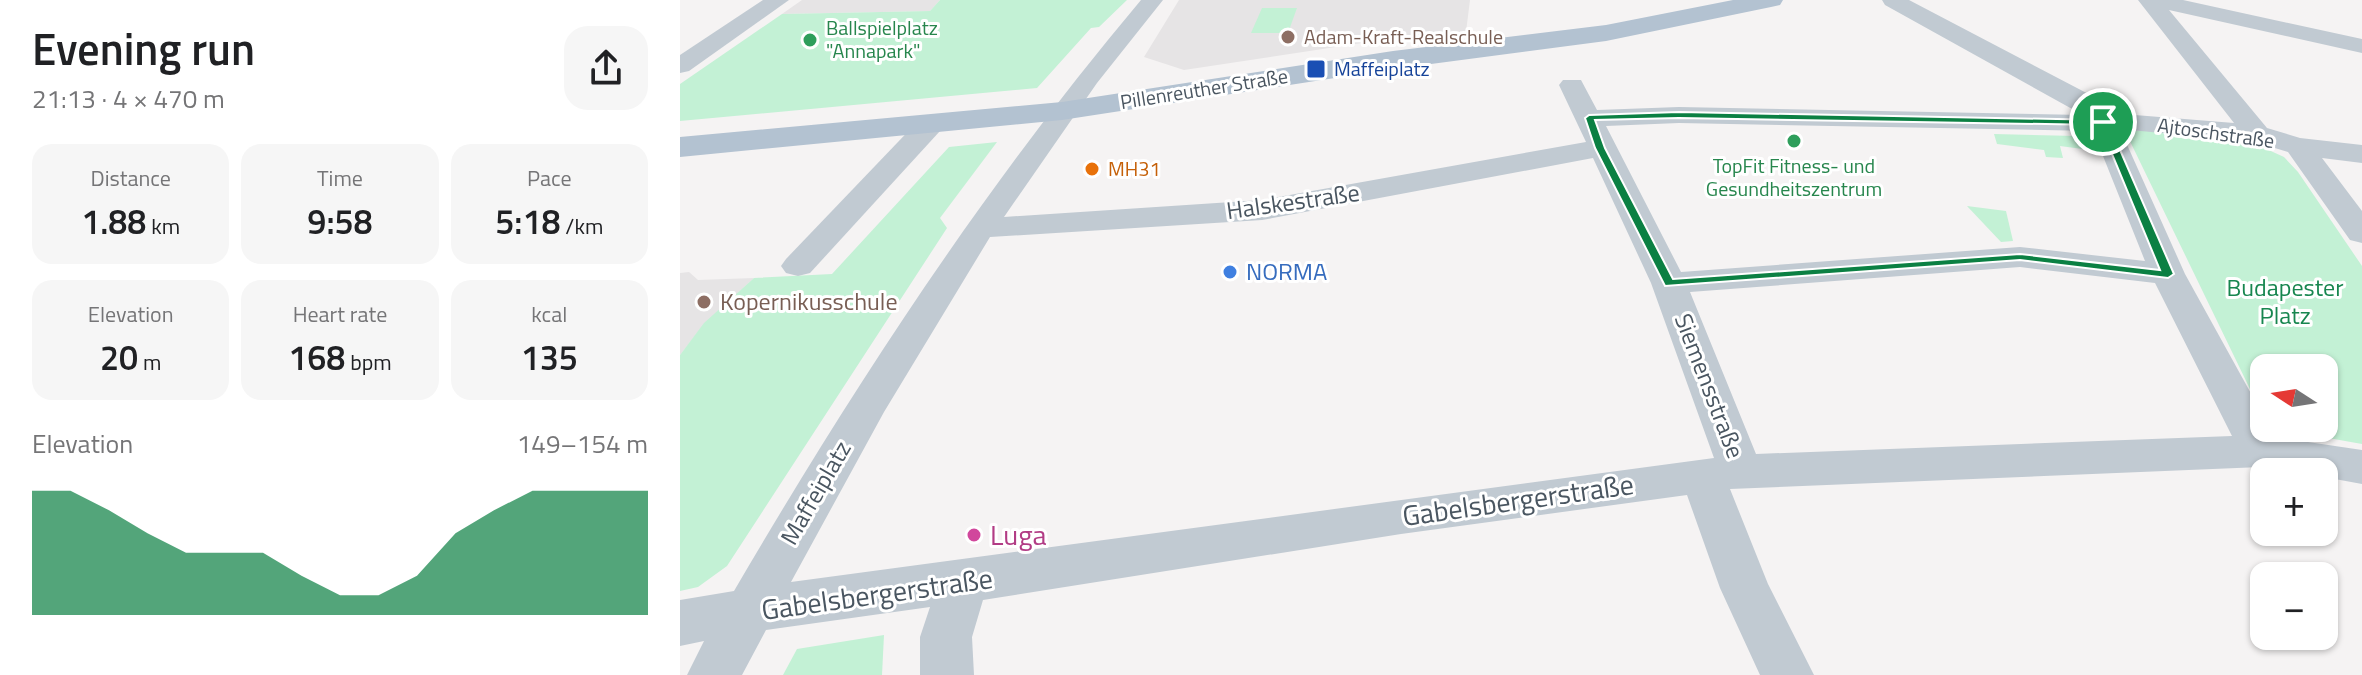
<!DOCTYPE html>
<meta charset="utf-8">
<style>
:root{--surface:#fff;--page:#f6f6f6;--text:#202124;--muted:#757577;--accent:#0b8043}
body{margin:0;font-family:"Titillium Web",sans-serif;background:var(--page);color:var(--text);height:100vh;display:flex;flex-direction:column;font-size:30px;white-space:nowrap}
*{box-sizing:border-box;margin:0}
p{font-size:26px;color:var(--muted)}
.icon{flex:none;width:44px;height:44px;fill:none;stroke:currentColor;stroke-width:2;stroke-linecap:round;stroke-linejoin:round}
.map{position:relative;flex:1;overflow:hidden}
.side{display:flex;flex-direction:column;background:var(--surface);width:680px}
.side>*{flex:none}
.needle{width:52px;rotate:282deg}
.buttons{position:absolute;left:1570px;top:354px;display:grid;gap:16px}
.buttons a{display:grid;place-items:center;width:88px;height:88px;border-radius:16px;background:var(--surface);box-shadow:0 2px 6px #0004;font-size:40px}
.pin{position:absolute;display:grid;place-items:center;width:68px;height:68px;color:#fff;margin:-34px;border:4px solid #fff;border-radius:50%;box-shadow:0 2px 8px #0007}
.round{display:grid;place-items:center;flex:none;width:84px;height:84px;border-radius:24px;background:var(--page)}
.head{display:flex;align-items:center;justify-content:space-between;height:136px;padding:0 32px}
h1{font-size:44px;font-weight:600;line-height:60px}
.stats{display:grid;grid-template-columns:repeat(3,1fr);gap:12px;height:136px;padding:8px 32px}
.stats div{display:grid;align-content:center;border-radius:20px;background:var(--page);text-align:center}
.stats b{font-size:34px;font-weight:600}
.stats small{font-size:22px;font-weight:400}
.stats p{font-size:22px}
.chart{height:224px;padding:16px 32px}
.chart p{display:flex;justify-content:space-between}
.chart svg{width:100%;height:144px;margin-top:8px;fill:var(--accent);opacity:.7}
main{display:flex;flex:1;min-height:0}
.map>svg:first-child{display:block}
.education{fill:#e6e4e5}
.green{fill:#c3f1d5}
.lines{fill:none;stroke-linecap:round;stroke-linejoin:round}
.minor{fill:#c1cad2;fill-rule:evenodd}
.major{fill:#b3c2d1;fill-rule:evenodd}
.route{fill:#0b8043;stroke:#fff;stroke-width:2;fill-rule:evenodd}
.education-dot{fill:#8d6e63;stroke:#fff;stroke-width:3}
.leisure-dot{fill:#2e9e5b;stroke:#fff;stroke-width:3}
.transit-dot{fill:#1a4fb4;stroke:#fff;stroke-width:3}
.food-dot{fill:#e8710a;stroke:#fff;stroke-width:3}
.shop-dot{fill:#3f7fe0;stroke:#fff;stroke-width:3}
.hotel-dot{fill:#d1479c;stroke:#fff;stroke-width:3}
.labels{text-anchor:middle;stroke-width:6;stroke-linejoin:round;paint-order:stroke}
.far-leisure-label{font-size:20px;fill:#27864d;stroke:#fff;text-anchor:start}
.far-education-label{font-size:20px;fill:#785e54;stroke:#fff;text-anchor:start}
.far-transit-label{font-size:20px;fill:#164399;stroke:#fff;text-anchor:start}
.far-street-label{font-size:20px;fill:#4a5661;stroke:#fff}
.far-food-label{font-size:20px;fill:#c56008;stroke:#fff;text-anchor:start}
.street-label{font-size:24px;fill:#4a5661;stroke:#fff}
.shop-label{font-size:24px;fill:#366cbe;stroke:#fff;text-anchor:start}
.park-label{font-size:24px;fill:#17864f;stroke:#fff}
.education-label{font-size:24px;fill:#785e54;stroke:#fff;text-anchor:start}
.near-street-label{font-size:28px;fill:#4a5661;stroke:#fff}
.near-hotel-label{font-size:28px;fill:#b23c85;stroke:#fff;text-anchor:start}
</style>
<main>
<section class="side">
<div class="head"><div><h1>Evening run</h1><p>21:13 · 4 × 470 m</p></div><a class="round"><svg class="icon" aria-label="share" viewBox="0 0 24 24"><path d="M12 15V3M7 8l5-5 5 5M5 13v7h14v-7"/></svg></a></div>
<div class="stats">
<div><p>Distance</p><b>1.88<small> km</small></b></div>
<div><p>Time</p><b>9:58</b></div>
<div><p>Pace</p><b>5:18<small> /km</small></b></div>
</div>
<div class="stats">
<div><p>Elevation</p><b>20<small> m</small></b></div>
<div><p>Heart rate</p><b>168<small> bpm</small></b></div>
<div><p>kcal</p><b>135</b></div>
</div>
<div class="chart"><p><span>Elevation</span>149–154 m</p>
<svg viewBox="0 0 160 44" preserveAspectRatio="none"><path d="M0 44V6L10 6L20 12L30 19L40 25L50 25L60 25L70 32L80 38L90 38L100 32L110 19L120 12L130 6L140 6L150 6L160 6V44z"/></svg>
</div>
</section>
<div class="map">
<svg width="1682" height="675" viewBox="0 0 1682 675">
<rect width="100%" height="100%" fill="#f5f3f3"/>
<g class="education">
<path d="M122 0H260L250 11 102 14Z"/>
<path d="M499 0H790L786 32 695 41 504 70 464 57Z"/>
<path d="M9 272 18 280 74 278 24 324 0 355V273Z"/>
</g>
<g class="green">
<path d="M260 0H447L419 27 411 28 357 88 0 121V84L102 14 250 11Z"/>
<path d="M582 8H617L608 33H571Z"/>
<path d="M1468 130 1557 141 1582 147 1604 157 1618 172 1682 266V444L1592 428H1644V368H1584V418L1447 135 1452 131Z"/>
<path d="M1314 134 1397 136 1404 138 1410 150 1380 146 1383 158 1366 157 1364 150 1317 144Z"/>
<path d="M317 142 260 218 267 228 47 566 18 587 0 591V355L24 323 74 278 152 274 269 147Z"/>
<path d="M1287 206 1326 211 1333 241 1321 242Z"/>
<path d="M204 635 202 675H103L117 649Z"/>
</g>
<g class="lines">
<g class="minor">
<path d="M83 0H109L9 71 0 73V55Z"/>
<path d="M461 0H483L417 83 324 217 582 200 906 142 879 85 883 80H901L917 110 999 107 1403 115 1205 5 1202 0H1229L1418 99 1430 113 1554 123 1458 0H1503L1682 39V53L1489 10 1587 128 1620 138 1682 145V163L1642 158 1682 211V243L1670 240 1608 152 1575 142 1440 129 1505 274 1584 417V428H1590L1595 437 1682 450V484L1644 477V472H1611L1581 467 1050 489 1088 584 1134 675H1080L1040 588 1007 495 721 534 303 600 292 637 294 675H240V637L250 607 86 630 62 675H7L24 641 0 646V600L54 591C175 384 306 184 461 0ZM999 123 1413 131 1465 261 1340 247 1001 272 926 126ZM913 158 971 283 1034 458 111 582 204 412 310 237 582 220ZM1340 267 1475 283 1552 436 1076 454 1010 292Z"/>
<path d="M250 117 260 119 264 125 260 131 130 273 118 276 106 273 101 266 106 259 240 119Z"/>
</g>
<path class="major" d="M1053 0H1103L1100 5 1091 7 926 41 713 69 382 120 0 157V137L382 102 713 51 926 25Z"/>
</g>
<path class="route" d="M999 112 1427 120 1494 274 1488 278 1340 260 985 286 915 148 905 118 909 115ZM999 118 1420 125 1480 270 1340 254 993 279 925 148 915 120Z"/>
<g class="education-dot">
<circle cx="608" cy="37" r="8"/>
<circle cx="24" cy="302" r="8"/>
</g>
<g class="leisure-dot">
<circle cx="130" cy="40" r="8"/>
<circle cx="1114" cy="141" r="8"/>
</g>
<rect class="transit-dot" x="626" y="59" width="20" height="20" rx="4"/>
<circle class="food-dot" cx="412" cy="169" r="8"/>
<circle class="shop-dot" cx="550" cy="272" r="8"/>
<circle class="hotel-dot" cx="294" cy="535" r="8"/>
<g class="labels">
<g class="far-leisure-label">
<text x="146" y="35">Ballspielplatz<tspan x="146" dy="23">"Annapark"</tspan></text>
<text x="1114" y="173" text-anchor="middle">TopFit Fitness- und<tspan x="1114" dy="23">Gesundheitszentrum</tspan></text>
</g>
<g class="far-education-label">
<text x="624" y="44">Adam-Kraft-Realschule</text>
</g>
<g class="far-transit-label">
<text x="654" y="76">Maffeiplatz</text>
</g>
<g class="far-street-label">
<text transform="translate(524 89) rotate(-9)" y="7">Pillenreuther Straße</text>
<text transform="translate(1536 133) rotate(8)" y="7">Ajtoschstraße</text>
</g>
<g class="far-food-label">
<text x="428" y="176">MH31</text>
</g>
<g class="street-label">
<text transform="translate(613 202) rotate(-8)" y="8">Halskestraße</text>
<text transform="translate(1029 386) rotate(69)" y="8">Siemensstraße</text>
<text transform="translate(136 493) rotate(-60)" y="8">Maffeiplatz</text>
</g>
<g class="shop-label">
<text x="566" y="280">NORMA</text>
</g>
<g class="park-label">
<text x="1605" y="296">Budapester<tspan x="1605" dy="28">Platz</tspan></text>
</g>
<g class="education-label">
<text x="40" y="310">Kopernikusschule</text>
</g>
<g class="near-street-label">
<text transform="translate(838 500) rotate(-8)" y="10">Gabelsbergerstraße</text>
<text transform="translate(197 594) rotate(-8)" y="10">Gabelsbergerstraße</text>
</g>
<g class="near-hotel-label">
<text x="310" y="545">Luga</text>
</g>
</g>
</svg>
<div class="buttons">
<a><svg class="needle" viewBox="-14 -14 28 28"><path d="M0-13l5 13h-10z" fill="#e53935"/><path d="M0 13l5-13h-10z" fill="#757577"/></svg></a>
<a>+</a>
<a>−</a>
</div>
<div class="pin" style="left:1423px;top:122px;background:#1e9e55"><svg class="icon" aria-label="arrive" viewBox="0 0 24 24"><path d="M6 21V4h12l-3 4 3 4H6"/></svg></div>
</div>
</main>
